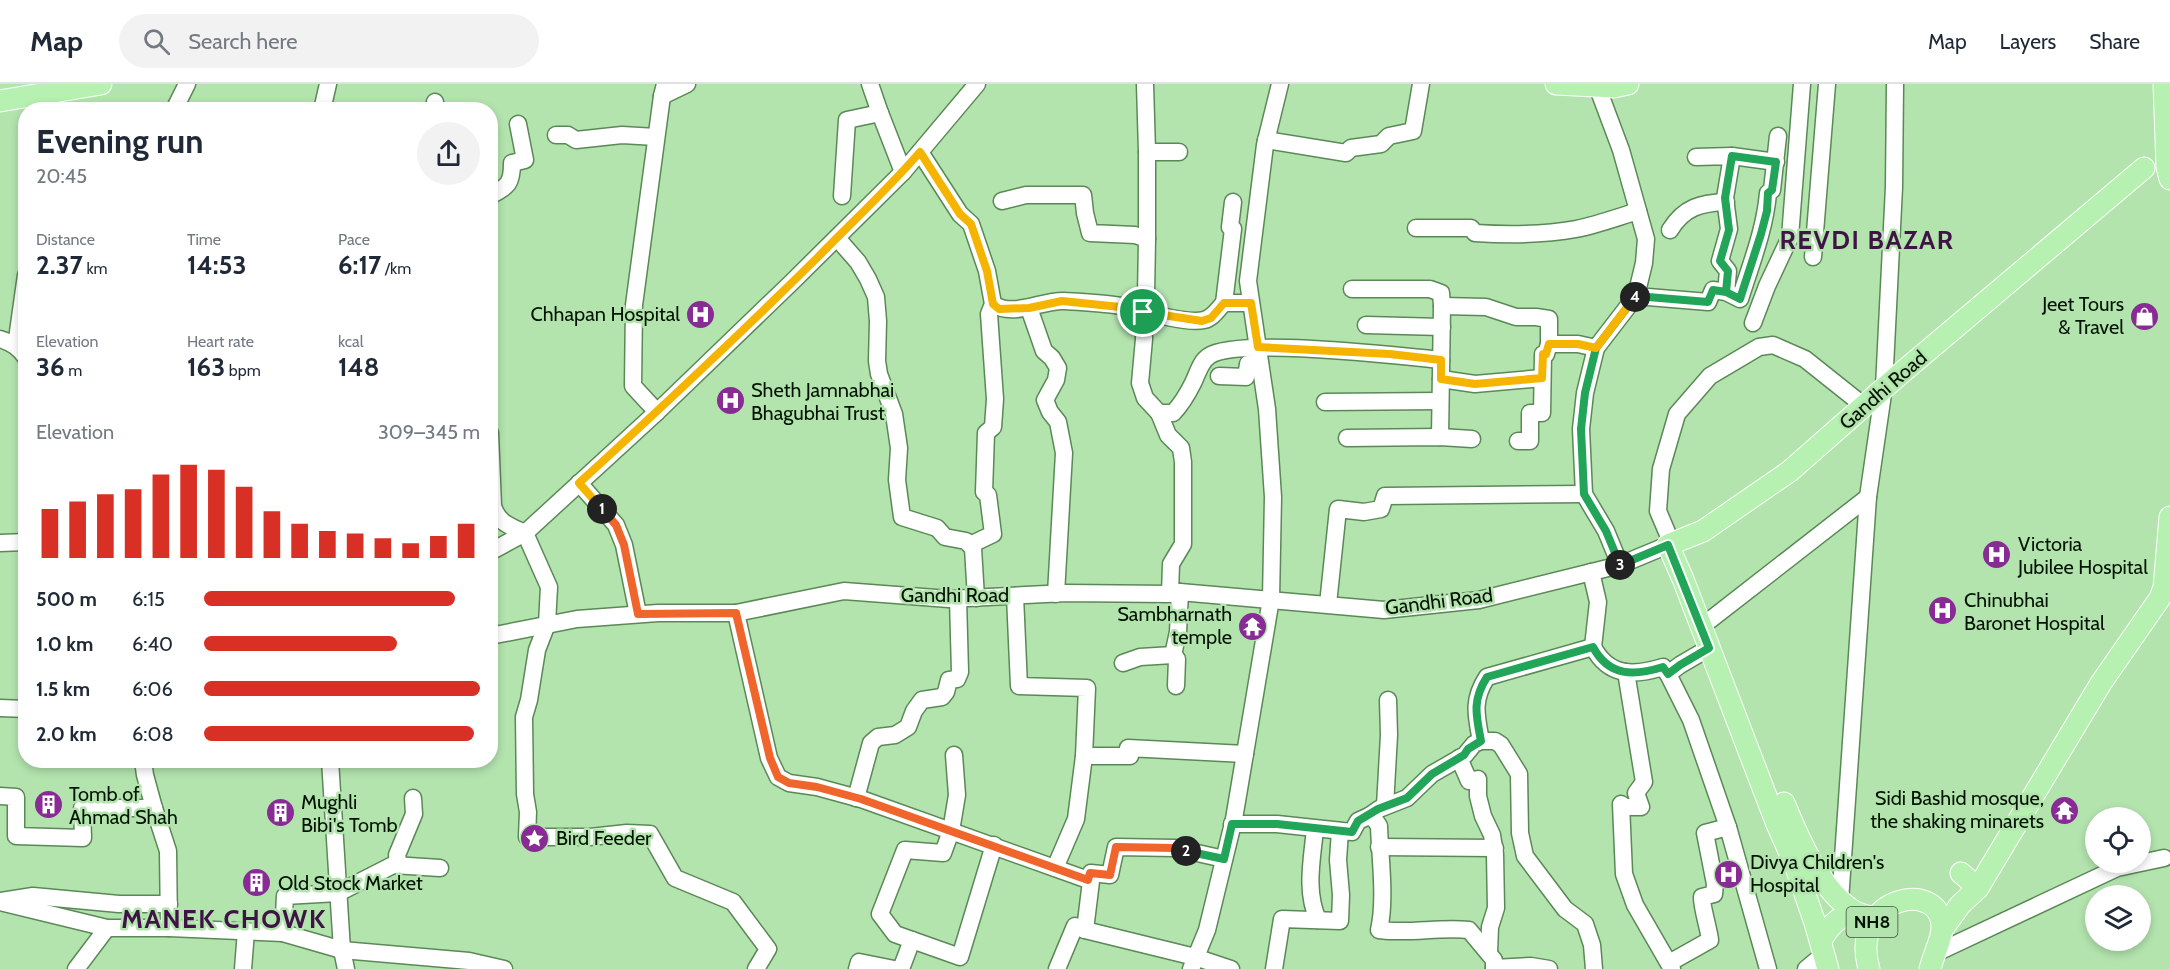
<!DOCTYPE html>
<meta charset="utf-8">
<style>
:root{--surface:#fff;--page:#f2f2f3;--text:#1f2937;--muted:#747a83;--line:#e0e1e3;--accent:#d93025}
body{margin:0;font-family:Cabin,sans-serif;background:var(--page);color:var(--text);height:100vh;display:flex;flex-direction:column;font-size:22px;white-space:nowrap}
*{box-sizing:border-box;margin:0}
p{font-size:20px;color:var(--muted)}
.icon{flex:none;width:33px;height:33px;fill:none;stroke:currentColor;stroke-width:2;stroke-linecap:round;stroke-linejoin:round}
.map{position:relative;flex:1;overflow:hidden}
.details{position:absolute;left:18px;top:18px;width:480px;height:666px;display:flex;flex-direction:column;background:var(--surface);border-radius:24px;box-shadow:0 3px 9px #0003}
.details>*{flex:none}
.tools{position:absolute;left:2085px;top:723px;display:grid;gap:12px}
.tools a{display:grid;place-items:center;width:66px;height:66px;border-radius:50%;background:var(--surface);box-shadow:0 3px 9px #0003;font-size:30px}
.pin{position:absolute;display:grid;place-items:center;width:51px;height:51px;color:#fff;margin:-26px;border:3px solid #fff;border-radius:50%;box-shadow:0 2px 6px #0007}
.km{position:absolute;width:30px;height:30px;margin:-15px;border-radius:50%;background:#222;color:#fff;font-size:16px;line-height:30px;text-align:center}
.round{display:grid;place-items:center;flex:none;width:63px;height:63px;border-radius:32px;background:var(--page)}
.summary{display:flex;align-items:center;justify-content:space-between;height:102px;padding:0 18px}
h1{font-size:33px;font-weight:700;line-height:45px}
.metrics{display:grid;grid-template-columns:repeat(3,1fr);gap:9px;height:102px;padding:6px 18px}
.metrics div{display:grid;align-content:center}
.metrics b{font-size:26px;font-weight:700}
.metrics small{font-size:16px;font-weight:400}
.metrics p{font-size:16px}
.chart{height:168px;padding:12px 18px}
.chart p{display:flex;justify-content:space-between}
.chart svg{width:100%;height:108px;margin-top:6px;stroke:var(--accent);stroke-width:6}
ul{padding:0 18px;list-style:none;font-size:20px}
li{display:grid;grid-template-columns:96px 72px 1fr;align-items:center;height:45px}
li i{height:15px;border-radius:8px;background:var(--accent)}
header{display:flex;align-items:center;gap:36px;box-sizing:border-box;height:84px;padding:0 30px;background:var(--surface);border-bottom:2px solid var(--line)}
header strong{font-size:28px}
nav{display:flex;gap:33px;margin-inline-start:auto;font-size:21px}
.search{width:420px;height:54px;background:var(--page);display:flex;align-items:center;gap:15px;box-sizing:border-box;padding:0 21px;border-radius:33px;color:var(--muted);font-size:22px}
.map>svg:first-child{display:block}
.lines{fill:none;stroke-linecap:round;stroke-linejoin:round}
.minor-casing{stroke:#5b8857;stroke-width:19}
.major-casing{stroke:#fff;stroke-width:23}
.minor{stroke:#fff;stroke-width:16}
.major{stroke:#b6f1b2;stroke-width:21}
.split-1-casing{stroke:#fff;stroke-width:12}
.split-2-casing{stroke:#fff;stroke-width:12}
.split-3-casing{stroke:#fff;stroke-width:12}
.split-4-casing{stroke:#fff;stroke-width:12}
.split-5-casing{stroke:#fff;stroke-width:12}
.split-1{stroke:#f5b400;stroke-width:8}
.split-2{stroke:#f0652b;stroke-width:8}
.split-3{stroke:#22a559;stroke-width:8}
.split-4{stroke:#22a559;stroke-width:8}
.split-5{stroke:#f5b400;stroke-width:8}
.labels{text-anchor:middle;stroke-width:5;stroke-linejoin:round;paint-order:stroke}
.shield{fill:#b3e4ae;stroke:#385236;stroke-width:1.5}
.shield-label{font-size:18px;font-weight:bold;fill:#031302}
.poi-label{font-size:20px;fill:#031302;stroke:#b3e4ae;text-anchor:start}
.street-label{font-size:20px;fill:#031302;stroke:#b3e4ae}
.district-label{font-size:26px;font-weight:bold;letter-spacing:1.5px;fill:#401346;stroke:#b3e4ae}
</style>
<header>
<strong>Map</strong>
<div class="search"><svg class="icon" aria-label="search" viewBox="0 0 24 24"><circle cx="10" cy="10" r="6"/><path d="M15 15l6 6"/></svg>Search here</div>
<nav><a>Map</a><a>Layers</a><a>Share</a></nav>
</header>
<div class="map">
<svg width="2170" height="885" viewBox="0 0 2170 885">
<rect width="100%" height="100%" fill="#b3e4ae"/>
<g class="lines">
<defs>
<g id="minor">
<path d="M870 0 880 29"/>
<path d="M1145 0 1147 68H1179"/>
<path d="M1597 2 1621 66 1646 155 1644 179 1636 212 1596 264 1585 309 1581 345 1584 410 1606 447 1620 481"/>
<path d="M662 12 687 0"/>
<path d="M435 18 436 26"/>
<path d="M174 26 187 0"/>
<path d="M322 26 328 0"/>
<path d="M556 51H568L576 56 622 51 656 53"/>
<path d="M1266 56 1346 69 1351 64 1381 60 1389 52 1413 47 1421 0"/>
<path d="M920 68 960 130 971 140 987 187 993 220 989 230 995 315 993 343 986 349 984 408 988 411 993 450 970 461"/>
<path d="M1732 72 1776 78"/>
<path d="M1696 73 1732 72 1725 114 1729 145 1720 177 1728 187 1726 208"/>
<path d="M490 112C508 102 512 100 512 79L525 76 518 40"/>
<path d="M842 112 847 36 880 29 903 88"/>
<path d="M1002 117 1026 111H1083L1085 129 1090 149 1135 151 1147 155 1146 212 1143 228 1144 255 1140 299 1145 314 1159 329H1173C1181 321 1188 309 1193 299 1198 289 1200 278 1209 272 1236 253 1401 272 1441 276"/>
<path d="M1416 144H1471L1475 149C1508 151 1544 151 1576 145 1597 141 1618 133 1638 127"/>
<path d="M1670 146C1684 123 1701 119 1726 118"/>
<path d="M837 154 858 178 868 195 876 213 878 237 877 277 879 290 894 330 899 364 897 396 902 433 937 444 945 453 966 457 973 464 976 514"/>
<path d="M1147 155V68"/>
<path d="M1813 173 1827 0"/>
<path d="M1352 205H1430L1441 209 1442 222"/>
<path d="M1636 212 1708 218 1713 206 1726 208 1740 215C1751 180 1765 145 1768 109L1772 106 1778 52"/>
<path d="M1224 219 1233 145 1230 143 1233 118"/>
<path d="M993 220C1013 234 1042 216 1064 217 1085 218 1111 219 1132 224 1149 229 1187 240 1204 236 1213 234 1218 225 1224 219H1251"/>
<path d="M1029 224 1044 267 1052 274 1058 284 1056 296 1045 316 1050 328 1058 338 1064 369 1056 510"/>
<path d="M1753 239 1767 202 1790 153 1802 0"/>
<path d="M1366 241 1442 243"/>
<path d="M0 255C12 259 19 263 26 274"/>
<path d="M16 262 26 191"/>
<path d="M1219 292 1246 293 1248 280 1260 279"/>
<path d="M1441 295 1475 300 1542 294"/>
<path d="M1325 318 1440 317"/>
<path d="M657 328 633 302 634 221 662 12 665 0"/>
<path d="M1159 329 1168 351 1181 364 1183 378V460L1171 480 1170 510"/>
<path d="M490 349 493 422C498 439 510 442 525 449L549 503 547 540 537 566 529 616 524 633 525 710 528 728 527 753H590L627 749 650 750 675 794 733 818 768 865 756 885"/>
<path d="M1440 353 1442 222 1486 223 1516 233H1536L1549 235V260H1578L1596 264"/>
<path d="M1347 354 1440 353 1472 355"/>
<path d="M1518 357H1530V329H1542L1543 270H1546L1549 260"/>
<path d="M579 399 616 441 624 461 638 530"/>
<path d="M0 459 26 458"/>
<path d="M1672 460 1658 427 1661 385 1677 330 1710 292 1759 263 1773 261 1805 275 1864 322"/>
<path d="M490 468 525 449 657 328 792 198 903 88 977 0"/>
<path d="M1591 488 1598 518 1593 563"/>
<path d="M1015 512 1019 602 1087 604 1084 672 1076 735 1055 784"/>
<path d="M1328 520 1338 425 1364 428 1381 425 1385 412 1584 410"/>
<path d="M736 529 769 674 778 693 789 699 817 703 861 715 1091 797 1085 846 1195 873 1231 885"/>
<path d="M1710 536 1868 413"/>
<path d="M490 552 577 535 658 529H736L844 507 949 515 1066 509 1170 510 1180 508 1384 526 1479 516 1620 481 1668 461"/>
<path d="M1709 564 1680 581 1668 590 1691 636 1728 743"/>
<path d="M1173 571 1177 575 1176 602"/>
<path d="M1123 579 1140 573 1173 571 1178 548 1180 508"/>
<path d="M1626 588 1644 698 1636 709 1641 723H1625L1621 720 1624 790 1635 821 1672 885"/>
<path d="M0 624 26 625"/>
<path d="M1481 657C1476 631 1472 616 1487 593L1593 563C1609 593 1634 592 1663 583L1668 590"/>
<path d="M954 671 957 711 951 747 943 769 905 766 880 830 895 850 960 873 994 761"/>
<path d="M1084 672H1130L1128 664 1245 670"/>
<path d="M1459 674 1469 697 1478 695V712L1483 732 1492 751 1495 770 1496 824 1490 843 1489 869"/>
<path d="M143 676 145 691 154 724 168 767 169 844"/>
<path d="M330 676 342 866 346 885"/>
<path d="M0 712 16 713V752L83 754 82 724H154"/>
<path d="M856 714 871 659 878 653 895 651 908 643 914 627 922 616 942 613 946 608 949 596 957 595 960 588 958 515"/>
<path d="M1385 722 1389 651 1388 616"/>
<path d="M1369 732 1379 725 1407 714 1432 690 1465 671 1474 660 1481 657H1495L1501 661 1519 690 1520 749 1525 772 1565 825 1585 840 1592 861 1594 885"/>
<path d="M1232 740H1277L1352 748 1358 737 1369 732 1375 736 1379 742C1380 774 1386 815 1379 846 1409 850 1439 843 1469 846L1494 876V885"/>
<path d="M1315 745C1312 776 1305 807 1318 836"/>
<path d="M1379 763 1495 764"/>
<path d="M399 782 397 771 414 730 413 714"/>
<path d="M1088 796 1091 789 1110 791 1116 763 1175 764 1224 775"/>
<path d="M1 817 33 812 119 820H169"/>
<path d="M1840 817 1868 413 1884 303 1894 103 1895 0"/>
<path d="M0 818 107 844H169L283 849 285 812 338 809 393 781 440 784"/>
<path d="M283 849 342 866 469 877 504 885"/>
<path d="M1934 870 2117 784 2164 774"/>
<path d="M1669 879 1710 856C1709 846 1701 820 1702 813L1714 810 1715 800 1705 749 1728 743 1768 885"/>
<path d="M1494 884 1531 882 1549 885"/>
<path d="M76 885 107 844"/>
<path d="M243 885 246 847"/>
<path d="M857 885 859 878 894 885"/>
<path d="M901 885 912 856"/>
<path d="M1057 885 1075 842 1085 846"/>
<path d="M1191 885 1207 846 1234 735 1271 515 1273 413 1267 325 1248 197 1265 61 1280 0"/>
<path d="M1274 885 1282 835 1340 837 1341 811 1338 776 1340 747"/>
<path d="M1806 885 1824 870"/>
</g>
<g id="major">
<path d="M1556 0 1614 3 1628 0"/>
<path d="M2164 0 2167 83 2170 95"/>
<path d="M0 17 101 0"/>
<path d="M1784 719C1798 753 1820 805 1852 826 1858 830 1867 832 1874 834"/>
<path d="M1961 789 1978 804"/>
<path d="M1942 846 1960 821 1978 804 2101 599 2160 514 2164 503 2170 433"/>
<path d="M1821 857C1829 842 1838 833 1854 828"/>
<path d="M1828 885 1815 839 1795 781 1776 738 1683 495 1668 461 1703 447 1790 387 1899 291 2144 84"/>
<path d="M1869 885C1848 810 1944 794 1942 845 1941 857 1933 872 1930 885"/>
</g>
</defs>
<use href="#minor" class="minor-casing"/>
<use href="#major" class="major-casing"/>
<use href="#minor" class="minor"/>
<use href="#major" class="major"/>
</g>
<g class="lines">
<defs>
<path id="split-1" d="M602 425 579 399C660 325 740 250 818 173 852 138 888 105 920 68L960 130 971 140 987 187 993 220 999 225 1029 224 1062 217 1130 224 1143 228"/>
<path id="split-2" d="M602 425 616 441 624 461 638 530 736 529 770 674 778 693 789 699 817 703 861 715 1088 796 1090 789 1110 791 1116 763 1175 764 1186 767"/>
<path id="split-3" d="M1186 767 1224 775 1232 740H1277L1352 748 1358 737 1378 725 1407 714 1432 690 1464 671 1468 665 1481 657C1476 631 1472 616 1487 593L1593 563C1609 593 1634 592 1663 583L1668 590 1680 581 1709 564 1668 461 1620 481"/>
<path id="split-4" d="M1620 481 1606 447 1584 410 1581 345 1585 309 1596 264 1636 212 1708 218 1713 206 1726 208 1740 215 1761 150 1767 127 1768 109 1772 106 1776 78 1732 72 1725 114 1729 146 1720 177 1728 187 1726 208 1713 206 1708 218 1636 212 1635 213"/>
<path id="split-5" d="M1143 228 1202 237 1211 234 1224 219H1251L1258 263 1390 270 1441 276V295L1475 300 1542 294 1543 270H1546L1549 260H1578L1596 264 1635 213"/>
</defs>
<use href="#split-1" class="split-1-casing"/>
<use href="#split-2" class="split-2-casing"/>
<use href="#split-3" class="split-3-casing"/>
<use href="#split-4" class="split-4-casing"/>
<use href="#split-5" class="split-5-casing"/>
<use href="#split-1" class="split-1"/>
<use href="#split-2" class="split-2"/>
<use href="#split-3" class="split-3"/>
<use href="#split-4" class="split-4"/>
<use href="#split-5" class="split-5"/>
</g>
<defs>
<symbol id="hospital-disc" viewBox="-11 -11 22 22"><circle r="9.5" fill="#882b95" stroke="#b3e4ae"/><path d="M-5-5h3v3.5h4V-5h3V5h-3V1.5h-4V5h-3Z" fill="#fff"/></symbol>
<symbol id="shop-disc" viewBox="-11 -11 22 22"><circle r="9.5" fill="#882b95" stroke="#b3e4ae"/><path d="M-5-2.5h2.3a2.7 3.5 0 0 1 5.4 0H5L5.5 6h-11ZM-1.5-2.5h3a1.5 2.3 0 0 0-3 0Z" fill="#fff"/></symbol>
<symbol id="temple-disc" viewBox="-11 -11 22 22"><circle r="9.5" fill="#882b95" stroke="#b3e4ae"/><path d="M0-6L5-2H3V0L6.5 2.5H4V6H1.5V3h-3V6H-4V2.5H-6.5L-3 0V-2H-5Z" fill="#fff"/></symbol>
<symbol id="building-disc" viewBox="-11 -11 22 22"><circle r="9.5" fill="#882b95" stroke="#b3e4ae"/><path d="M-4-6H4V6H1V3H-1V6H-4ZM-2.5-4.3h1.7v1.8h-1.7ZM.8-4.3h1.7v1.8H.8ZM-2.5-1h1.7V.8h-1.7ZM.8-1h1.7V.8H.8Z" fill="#fff"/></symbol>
<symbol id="sight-disc" viewBox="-11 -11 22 22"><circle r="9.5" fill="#882b95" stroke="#b3e4ae"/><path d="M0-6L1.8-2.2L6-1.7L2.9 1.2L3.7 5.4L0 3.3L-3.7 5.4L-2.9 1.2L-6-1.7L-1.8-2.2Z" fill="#fff"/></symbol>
</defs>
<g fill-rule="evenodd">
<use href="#hospital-disc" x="684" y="214" width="33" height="33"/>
<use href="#shop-disc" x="2128" y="216" width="33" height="33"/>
<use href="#hospital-disc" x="714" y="300" width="33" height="33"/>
<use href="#hospital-disc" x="1980" y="454" width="33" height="33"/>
<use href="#hospital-disc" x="1926" y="510" width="33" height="33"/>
<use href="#temple-disc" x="1236" y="526" width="33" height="33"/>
<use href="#building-disc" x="32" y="704" width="33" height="33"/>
<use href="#temple-disc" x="2048" y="710" width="33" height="33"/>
<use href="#building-disc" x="264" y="712" width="33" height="33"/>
<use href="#sight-disc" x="518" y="738" width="33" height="33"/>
<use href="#hospital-disc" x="1712" y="774" width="33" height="33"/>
<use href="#building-disc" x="240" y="782" width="33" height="33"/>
</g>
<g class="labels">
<rect class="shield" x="1846.5" y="823" width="51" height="30" rx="4.5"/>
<g class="shield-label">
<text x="1872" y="844">NH8</text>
</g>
<g class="poi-label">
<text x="2124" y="227" text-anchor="end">Jeet Tours<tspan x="2124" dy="23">&amp; Travel</tspan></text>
<text x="680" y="237" text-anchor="end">Chhapan Hospital</text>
<text x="751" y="313">Sheth Jamnabhai<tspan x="751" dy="23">Bhagubhai Trust</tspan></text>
<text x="2018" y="467">Victoria<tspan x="2018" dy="23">Jubilee Hospital</tspan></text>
<text x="1964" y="523">Chinubhai<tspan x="1964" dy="23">Baronet Hospital</tspan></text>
<text x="1232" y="537" text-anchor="end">Sambharnath<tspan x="1232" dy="23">temple</tspan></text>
<text x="69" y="717">Tomb of<tspan x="69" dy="23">Ahmad Shah</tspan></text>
<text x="2044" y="721" text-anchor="end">Sidi Bashid mosque,<tspan x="2044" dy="23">the shaking minarets</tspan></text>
<text x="301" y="725">Mughli<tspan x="301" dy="23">Bibi's Tomb</tspan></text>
<text x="556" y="761">Bird Feeder</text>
<text x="1750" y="785">Divya Children's<tspan x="1750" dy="23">Hospital</tspan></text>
<text x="278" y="806">Old Stock Market</text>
</g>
<g class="street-label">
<text transform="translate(1883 306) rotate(-41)" y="7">Gandhi Road</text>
<text x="955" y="518">Gandhi Road</text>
<text transform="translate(1439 517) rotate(-7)" y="7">Gandhi Road</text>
</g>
<g class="district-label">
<text x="1867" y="165">REVDI BAZAR</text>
<text x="224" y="844">MANEK CHOWK</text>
</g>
</g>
</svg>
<div class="tools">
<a><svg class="icon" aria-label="locate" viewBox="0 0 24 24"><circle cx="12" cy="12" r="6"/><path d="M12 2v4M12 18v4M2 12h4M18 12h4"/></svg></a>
<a><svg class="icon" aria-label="layers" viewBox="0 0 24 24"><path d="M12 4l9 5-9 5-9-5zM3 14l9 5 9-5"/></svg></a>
</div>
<div class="pin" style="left:1143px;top:228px;background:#1e9e55"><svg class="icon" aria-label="arrive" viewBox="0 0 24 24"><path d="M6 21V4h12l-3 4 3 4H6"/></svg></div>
<b class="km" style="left:602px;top:425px">1</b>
<b class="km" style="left:1186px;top:767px">2</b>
<b class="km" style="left:1620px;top:481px">3</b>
<b class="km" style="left:1635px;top:213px">4</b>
<section class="details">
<div class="summary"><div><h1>Evening run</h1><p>20:45</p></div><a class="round"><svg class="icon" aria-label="share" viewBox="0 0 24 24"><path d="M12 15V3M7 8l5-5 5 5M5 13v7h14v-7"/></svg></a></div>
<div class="metrics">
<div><p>Distance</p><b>2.37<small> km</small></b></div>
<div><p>Time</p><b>14:53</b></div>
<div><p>Pace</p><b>6:17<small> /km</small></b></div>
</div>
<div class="metrics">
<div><p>Elevation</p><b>36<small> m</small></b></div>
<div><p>Heart rate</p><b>163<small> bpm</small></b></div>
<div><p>kcal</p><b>148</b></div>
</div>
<div class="chart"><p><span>Elevation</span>309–345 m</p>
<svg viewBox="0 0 160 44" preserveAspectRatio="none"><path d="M5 44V24M15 44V21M25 44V18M35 44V16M45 44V10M55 44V6M65 44V8M75 44V15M85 44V25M95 44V30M105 44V33M115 44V34M125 44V36M135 44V38M145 44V35M155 44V30"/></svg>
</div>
<ul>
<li><b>500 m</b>6:15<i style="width:91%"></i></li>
<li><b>1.0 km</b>6:40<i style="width:70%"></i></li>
<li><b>1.5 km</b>6:06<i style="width:100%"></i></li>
<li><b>2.0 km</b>6:08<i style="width:98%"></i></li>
</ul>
</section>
</div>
